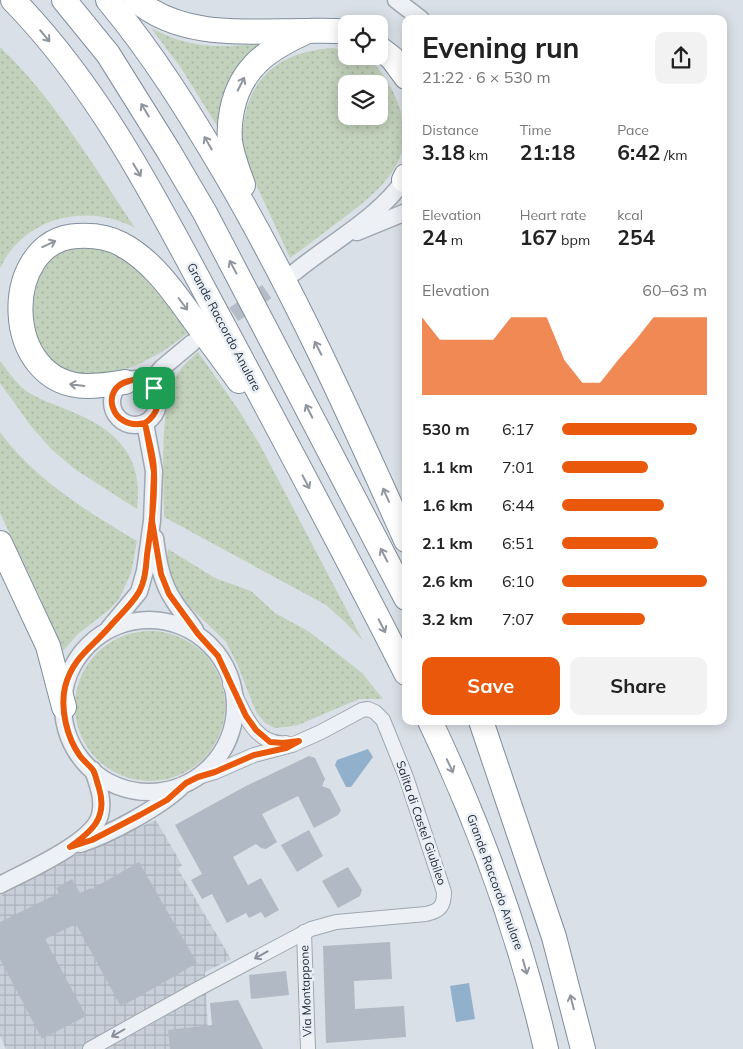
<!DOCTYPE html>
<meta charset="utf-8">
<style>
:root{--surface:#fff;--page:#f2f2f2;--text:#222;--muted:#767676;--accent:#ea580c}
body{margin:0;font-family:Mulish,sans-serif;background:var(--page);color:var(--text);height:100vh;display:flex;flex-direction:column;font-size:19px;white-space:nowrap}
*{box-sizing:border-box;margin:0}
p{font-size:16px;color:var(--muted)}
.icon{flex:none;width:28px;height:28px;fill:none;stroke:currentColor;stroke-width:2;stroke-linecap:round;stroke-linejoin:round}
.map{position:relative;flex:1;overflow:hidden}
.side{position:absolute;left:402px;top:15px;width:325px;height:710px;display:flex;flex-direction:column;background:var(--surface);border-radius:10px;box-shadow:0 2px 12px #0003}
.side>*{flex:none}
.controls{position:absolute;left:338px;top:15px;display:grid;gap:10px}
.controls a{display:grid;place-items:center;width:50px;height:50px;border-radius:10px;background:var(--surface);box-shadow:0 2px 12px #0003;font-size:25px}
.pin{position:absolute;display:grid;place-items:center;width:42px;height:42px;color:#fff;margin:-21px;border-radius:10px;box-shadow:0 2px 8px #0006}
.round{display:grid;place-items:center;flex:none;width:52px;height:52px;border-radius:10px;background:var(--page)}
.overview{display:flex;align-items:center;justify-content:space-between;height:85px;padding:0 20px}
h1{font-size:28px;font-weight:700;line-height:38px}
.stats{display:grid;grid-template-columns:repeat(3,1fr);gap:8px;height:85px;padding:5px 20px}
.stats div{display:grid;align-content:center}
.stats b{font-size:21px;font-weight:700}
.stats small{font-size:14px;font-weight:400}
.stats p{font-size:14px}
.chart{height:140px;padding:10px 20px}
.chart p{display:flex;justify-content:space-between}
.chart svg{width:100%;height:90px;margin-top:5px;fill:var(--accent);opacity:.7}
.primary-button{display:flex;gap:10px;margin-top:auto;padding:10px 20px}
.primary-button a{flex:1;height:58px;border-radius:10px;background:var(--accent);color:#fff;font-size:20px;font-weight:700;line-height:58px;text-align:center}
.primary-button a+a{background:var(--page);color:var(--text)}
ul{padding:0 20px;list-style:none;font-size:16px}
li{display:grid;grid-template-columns:80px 60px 1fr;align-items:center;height:38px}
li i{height:12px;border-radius:6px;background:var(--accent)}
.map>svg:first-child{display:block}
.industrial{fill:url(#industrial-grid)}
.grass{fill:url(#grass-dots);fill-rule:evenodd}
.water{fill:#91b0cb}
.building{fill:#b1b9c4}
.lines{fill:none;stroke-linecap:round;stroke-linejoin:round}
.tertiary-tunnel{stroke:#b5bcc5;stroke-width:16;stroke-dasharray:16 8;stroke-linecap:butt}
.minor-casing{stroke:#9fa7b1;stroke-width:16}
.tertiary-casing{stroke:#9fa7b1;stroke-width:19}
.motorway-casing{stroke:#808e9e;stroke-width:26}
.minor{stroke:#edf0f5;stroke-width:14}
.tertiary{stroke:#edf0f5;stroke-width:16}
.motorway{stroke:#fff;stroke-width:24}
.oneway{stroke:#91969e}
.oneway2{stroke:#888f9a}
.route-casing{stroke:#fff;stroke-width:10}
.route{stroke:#ea580c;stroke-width:6}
.labels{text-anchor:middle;stroke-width:5;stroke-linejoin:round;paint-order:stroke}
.street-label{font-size:12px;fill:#232e3e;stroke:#e9eff4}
</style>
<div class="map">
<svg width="743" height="1049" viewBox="0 0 743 1049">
<defs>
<pattern id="industrial-grid" width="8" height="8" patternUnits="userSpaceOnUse" patternTransform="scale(1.25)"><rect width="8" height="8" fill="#c8cfd9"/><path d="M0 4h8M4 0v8" fill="none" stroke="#acb2bb"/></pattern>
<pattern id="grass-dots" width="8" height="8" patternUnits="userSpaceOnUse" patternTransform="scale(1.25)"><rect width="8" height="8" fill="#c2d1bb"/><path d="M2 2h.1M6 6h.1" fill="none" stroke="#a6b4a2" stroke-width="1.8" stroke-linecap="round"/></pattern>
</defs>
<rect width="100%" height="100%" fill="#dae0e7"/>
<path class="industrial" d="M156 820 182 865 178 869 231 959 205 972 209 1049H6L0 1036V896L85 850Z"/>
<g class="grass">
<path d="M151 28C195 51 223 47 270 43L222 134 181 68Z"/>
<path d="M0 47C52 96 95 168 135 228 87 202 24 217 0 268Z"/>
<path d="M333 48 346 51V56C351 56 357 55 361 57 375 60 386 78 392 90 424 151 389 184 342 219 325 232 308 245 290 258 280 236 270 214 260 193 254 179 246 165 243 150 241 140 242 130 244 120 253 71 286 51 333 48ZM346 84H379V116H346Z"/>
<path d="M79 245C89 247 102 247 113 251 141 262 171 308 188 333L162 352 135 366 93 379 31 357 30 268 38 261Z"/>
<path d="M198 352 238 409 260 445 363 641 345 622 326 605 164 517C164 481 159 409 175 378 181 367 189 360 198 352Z"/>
<path d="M0 361C8 371 15 382 25 390 39 400 55 404 70 411 116 429 144 456 137 509L76 470 51 449 31 426 0 383Z"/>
<path d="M0 432C34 479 88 512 137 541L131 573 119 599 110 609 78 634 61 653 41 599 0 513Z"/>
<path d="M168 549 215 578 251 591 275 613 308 631 338 654 362 673 383 699H359L298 725 286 727 275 728 265 723 256 712 238 666 226 642 189 606 176 588 167 565Z"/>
<circle cx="150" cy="706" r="75"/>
</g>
<g class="water">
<path d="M368 749 373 757 351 787H346L335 765 337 760Z"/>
<path d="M469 983 475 1019 456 1022 450 986Z"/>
</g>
<g class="building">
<path d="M309 756 315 758 325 779 322 786 330 789 341 810 338 815 314 828 298 796 262 814 277 842 266 849 261 848 256 844 233 857 248 885 261 878 279 910 265 918 261 912 249 918 246 913 227 923 212 894 202 899 191 880 202 874 175 825 246 786Z"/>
<path d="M309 830 323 856 297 872 281 845Z"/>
<path d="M139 862 197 963 121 1007 76 924 45 939 86 1016 42 1039 0 959V922L59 893 56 888 72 879 80 893 91 888 92 889Z"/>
<path d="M348 867 362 890 360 896 338 908 322 881Z"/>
<path d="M390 942 392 979 354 981 355 1009 404 1006 406 1037 326 1043 323 946Z"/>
<path d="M286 971 289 995 251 999 249 975Z"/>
<path d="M238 1000 263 1049H170L168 1030 212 1025 210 1003Z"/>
</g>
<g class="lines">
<path class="tertiary-tunnel" d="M214 328 291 275"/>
<defs>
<g id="minor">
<path d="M230 684C242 708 253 746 286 743"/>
<path d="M304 932 308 1049"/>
<path d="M90 1049 194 991 311 929 336 922 426 914C440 911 444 906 444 892L406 777 383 720 375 712 368 709 362 710 321 732 292 745 254 755 215 772 198 777"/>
</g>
<g id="tertiary">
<path d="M396 0 421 19"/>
<path d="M357 232 406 212"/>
<path d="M295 272C330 243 379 217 404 180L406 179"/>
<circle cx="135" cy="402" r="23"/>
<path d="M148 384 162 368 192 343"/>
<path d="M155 538C158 560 161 582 174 601 180 611 189 620 195 630"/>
<circle cx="149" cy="706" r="86"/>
<path d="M109 628 139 592 145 571 152 521 154 471 145 423"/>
<path d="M80 844C109 835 158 808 180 788"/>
<path d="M0 885C24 872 94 842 100 815 104 800 98 785 93 770"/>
</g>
<g id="motorway">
<path d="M13 0C104 93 162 212 223 325 285 441 347 556 406 673"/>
<path d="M64 0 108 54 168 150 205 213 406 598"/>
<path d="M108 0C153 54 189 112 225 173 294 291 350 415 406 540"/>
<path d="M136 0C182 39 248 31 304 31 319 31 332 30 346 32"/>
<path d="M379 48 392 58 406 77"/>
<path d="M404 180 406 176"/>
<path d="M243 185C238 171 232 156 230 141 229 131 230 120 232 110 241 66 270 48 308 31"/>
<path d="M125 382C113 384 100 386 87 386 0 385 0 240 77 236 92 235 108 237 121 244 152 260 174 292 194 320 209 340 224 360 239 381"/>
<path d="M0 543 48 646 64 707"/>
<path d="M430 721C480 826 520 936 546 1049"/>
<path d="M481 721 554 937 583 1049"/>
</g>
</defs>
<use href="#minor" class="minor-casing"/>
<use href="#tertiary" class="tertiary-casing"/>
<use href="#motorway" class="motorway-casing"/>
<use href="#minor" class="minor"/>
<use href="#tertiary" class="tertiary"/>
<use href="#motorway" class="motorway"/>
</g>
<defs><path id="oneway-shaft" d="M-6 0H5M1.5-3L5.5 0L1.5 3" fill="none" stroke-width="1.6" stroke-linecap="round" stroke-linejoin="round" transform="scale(1.25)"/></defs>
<g class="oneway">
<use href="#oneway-shaft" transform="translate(45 36) rotate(50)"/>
<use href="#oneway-shaft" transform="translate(241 84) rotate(-63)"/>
<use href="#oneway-shaft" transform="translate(145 110) rotate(-121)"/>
<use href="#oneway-shaft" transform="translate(208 143) rotate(-120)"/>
<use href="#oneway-shaft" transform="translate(137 170) rotate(59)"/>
<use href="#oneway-shaft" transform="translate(49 244) rotate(-25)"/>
<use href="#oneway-shaft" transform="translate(233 267) rotate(-118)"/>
<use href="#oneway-shaft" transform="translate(183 304) rotate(53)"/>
<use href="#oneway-shaft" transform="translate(318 348) rotate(-117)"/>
<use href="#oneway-shaft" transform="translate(77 385) rotate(-173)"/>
<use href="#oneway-shaft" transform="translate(309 411) rotate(-117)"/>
<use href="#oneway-shaft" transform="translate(306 482) rotate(62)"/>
<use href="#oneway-shaft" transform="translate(386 495) rotate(-114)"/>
<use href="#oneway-shaft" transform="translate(384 555) rotate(-117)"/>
<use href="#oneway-shaft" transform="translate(382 626) rotate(63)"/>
<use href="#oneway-shaft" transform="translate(450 766) rotate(65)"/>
<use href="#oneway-shaft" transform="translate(525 967) rotate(74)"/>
<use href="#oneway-shaft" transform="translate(572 1002) rotate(-104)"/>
</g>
<g class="oneway2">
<use href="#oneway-shaft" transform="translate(261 955) rotate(151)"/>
<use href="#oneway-shaft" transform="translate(118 1033) rotate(150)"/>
</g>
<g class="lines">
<defs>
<path id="route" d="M154 388C162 402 157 415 145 423 148 439 154 455 154 472 155 500 151 528 147 555 146 568 145 581 139 592 132 604 121 614 112 624 93 647 73 656 65 687 60 709 67 738 80 756 84 761 89 765 93 770 96 775 97 783 99 788 108 818 92 831 70 847L92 840 140 815 167 800 186 783 198 777 215 772 254 755 286 748 299 741 283 743 270 742 256 730 246 716 218 656 198 634 169 594 161 574 152 521 154 472 145 423C112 432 98 388 129 381 139 378 146 381 154 388"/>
</defs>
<use href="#route" class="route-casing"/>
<use href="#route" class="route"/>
</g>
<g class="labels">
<g class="street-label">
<text transform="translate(224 327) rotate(62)" y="4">Grande Raccordo Anulare</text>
<text transform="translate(421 823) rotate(71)" y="4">Salita di Castel Giubileo</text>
<text transform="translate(495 882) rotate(70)" y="4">Grande Raccordo Anulare</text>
<text transform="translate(306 991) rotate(-92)" y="4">Via Montappone</text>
</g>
</g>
</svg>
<div class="controls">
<a><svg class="icon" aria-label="locate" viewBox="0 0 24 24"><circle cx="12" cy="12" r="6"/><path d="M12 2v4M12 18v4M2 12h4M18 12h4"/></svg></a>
<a><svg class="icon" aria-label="layers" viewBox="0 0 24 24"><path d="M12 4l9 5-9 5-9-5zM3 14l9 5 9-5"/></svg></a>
</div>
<div class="pin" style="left:154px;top:388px;background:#1e9e55"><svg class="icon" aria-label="arrive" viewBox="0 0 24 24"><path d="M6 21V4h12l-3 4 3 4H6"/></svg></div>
<section class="side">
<div class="overview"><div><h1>Evening run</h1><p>21:22 · 6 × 530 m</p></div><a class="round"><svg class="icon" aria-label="share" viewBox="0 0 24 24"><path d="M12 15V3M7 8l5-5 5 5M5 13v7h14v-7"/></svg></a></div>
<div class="stats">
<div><p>Distance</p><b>3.18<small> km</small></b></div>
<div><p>Time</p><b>21:18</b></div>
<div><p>Pace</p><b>6:42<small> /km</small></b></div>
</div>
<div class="stats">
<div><p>Elevation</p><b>24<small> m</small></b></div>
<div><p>Heart rate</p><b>167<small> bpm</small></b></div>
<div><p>kcal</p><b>254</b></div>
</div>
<div class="chart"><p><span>Elevation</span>60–63 m</p>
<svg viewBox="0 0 160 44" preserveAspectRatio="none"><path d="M0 44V6L10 17L20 17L30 17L40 17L50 6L60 6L70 6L80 27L90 38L100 38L110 27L120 17L130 6L140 6L150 6L160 6V44z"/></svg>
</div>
<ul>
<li><b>530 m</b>6:17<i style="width:93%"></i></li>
<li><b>1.1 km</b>7:01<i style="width:59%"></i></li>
<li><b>1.6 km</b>6:44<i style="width:70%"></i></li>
<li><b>2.1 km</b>6:51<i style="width:66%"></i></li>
<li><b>2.6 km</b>6:10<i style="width:100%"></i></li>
<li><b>3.2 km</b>7:07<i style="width:57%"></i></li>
</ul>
<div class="primary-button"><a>Save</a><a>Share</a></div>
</section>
</div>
